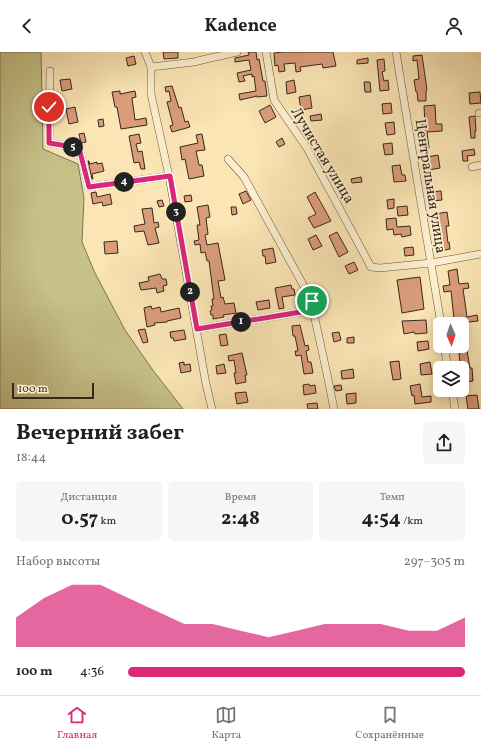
<!DOCTYPE html>
<html lang="ru">
<meta charset="utf-8">
<style>
:root{--surface:#fff;--page:#f6f6f6;--text:#202124;--muted:#757577;--line:#e0e0e0;--accent:#db2777}
body{margin:0;font-family:Vollkorn,serif;background:var(--page);color:var(--text);height:100vh;display:flex;flex-direction:column;font-size:15px;white-space:nowrap}
*{box-sizing:border-box;margin:0}
p{font-size:13px;color:var(--muted)}
.icon{flex:none;width:22px;height:22px;fill:none;stroke:currentColor;stroke-width:2;stroke-linecap:round;stroke-linejoin:round}
.map{position:relative;height:357px;overflow:hidden}
.panel{display:flex;flex-direction:column;background:var(--surface);flex:1}
.panel>*{flex:none}
.needle{width:26px;rotate:177deg}
.buttons{position:absolute;left:433px;top:265px;display:grid;gap:8px}
.buttons a{display:grid;place-items:center;width:36px;height:36px;border-radius:6px;background:var(--surface);box-shadow:0 2px 10px #0003;font-size:20px}
.scale{position:absolute;left:12px;bottom:10px;width:82px;box-sizing:border-box;padding-left:4px;border:2px solid #34271e;border-top:0;font-size:11px;line-height:14px;white-space:nowrap;color:#34271e;-webkit-text-stroke:3px #fceece;paint-order:stroke}
.pin{position:absolute;display:grid;place-items:center;width:34px;height:34px;color:#fff;margin:-17px;border:2px solid #fff;border-radius:50%;box-shadow:0 1px 4px #0007}
.km{position:absolute;width:20px;height:20px;margin:-10px;border-radius:50%;background:#222;color:#fff;font-size:11px;line-height:20px;text-align:center}
.round{display:grid;place-items:center;flex:none;width:42px;height:42px;border-radius:6px;background:var(--page)}
.headline{display:flex;align-items:center;justify-content:space-between;height:68px;padding:0 16px}
h1{font-size:22px;font-weight:700;line-height:30px}
.stats{display:grid;grid-template-columns:repeat(3,1fr);gap:6px;height:68px;padding:4px 16px}
.stats div{display:grid;align-content:center;border-radius:6px;background:var(--page);text-align:center}
.stats b{font-size:20px;font-weight:700}
.stats small{font-size:11px;font-weight:400}
.stats p{font-size:11px}
.chart{height:112px;padding:8px 16px}
.chart p{display:flex;justify-content:space-between}
.chart svg{width:100%;height:72px;margin-top:4px;fill:var(--accent);opacity:.7}
ul{padding:0 16px;list-style:none;font-size:13px}
li{display:grid;grid-template-columns:64px 48px 1fr;align-items:center;height:30px}
li i{height:10px;border-radius:5px;background:var(--accent)}
header{display:flex;justify-content:space-between;align-items:center;height:52px;padding:0 16px;background:var(--surface);font-size:18px;font-weight:700}
.tab-bar{display:flex;justify-content:space-around;align-items:center;height:56px;border-top:1px solid var(--line);background:var(--surface);font-size:11px;color:var(--muted)}
.tab-bar a{display:grid;justify-items:center;gap:2px}
.tab-bar .on{color:var(--accent)}
.map>svg:first-child{display:block}
.green{fill:#c6c288;stroke:#7d7453}
.building{fill:#da9d7a;stroke:#34271e}
.lines{fill:none;stroke-linecap:round;stroke-linejoin:round}
.minor-casing{stroke:#665644;stroke-width:8}
.minor{stroke:#fceece;stroke-width:7}
.route-casing{stroke:#fff;stroke-width:8}
.route{stroke:#db2777;stroke-width:5}
.labels{text-anchor:middle;stroke-width:3.5;stroke-linejoin:round;paint-order:stroke}
.street-label{font-size:15px;fill:#34271e;stroke:#fceece}
</style>
<header><svg class="icon" aria-label="back" viewBox="0 0 24 24"><path d="M15 5l-7 7 7 7"/></svg>Kadence<svg class="icon" aria-label="person" viewBox="0 0 24 24"><circle cx="12" cy="8" r="4"/><path d="M4 21q1-7 8-7t8 7"/></svg></header>
<div class="map">
<svg width="481" height="357" viewBox="0 0 481 357">
<rect width="100%" height="100%" fill="#fbe5b4"/>
<filter id="stains"><feTurbulence type="fractalNoise" baseFrequency=".005" numOctaves="4"/><feColorMatrix values="0 0 0 0 .2 0 0 0 0 .09 0 0 0 0 .02 0 0 0 .5 -.17"/></filter>
<radialGradient id="worn" r=".72"><stop offset=".6" stop-color="#630" stop-opacity="0"/><stop offset="1" stop-color="#630" stop-opacity=".3"/></radialGradient>
<path class="green" d="M0 0H41L43 97 78 112 84 146 82 190 94 219 125 278 152 317 183 357H0Z"/>
<g class="building">
<path d="M163 0H178V6L164 7Z"/>
<path d="M248 0H256L257 8 259 7 263 29H265L267 44 257 45V44L240 48 239 42 256 39 254 24 252 25V22L243 24 245 29 239 30 237 21 251 18 249 8 235 10V6L249 3Z"/>
<path d="M283 0H333L336 14 323 16 322 12 300 15 301 19 296 20 295 11 284 12 285 19 279 20 278 13 275 14 274 1Z"/>
<path d="M422 3 427 38 426 39V49H418L417 40H416L414 28 419 27 417 8 413 9V4Z"/>
<path d="M134 4 136 12 128 14 126 6Z"/>
<path d="M368 6V11L357 12V8Z"/>
<path d="M384 7 385 19 382 20 384 29 388 28 389 38 380 39 377 8Z"/>
<path d="M70 27 72 37 62 39 60 28Z"/>
<path d="M294 28 296 40 287 42 286 30Z"/>
<path d="M364 30H370L371 40H365Z"/>
<path d="M172 34 179 56 181 55 185 70 188 69 190 75 172 80 170 74 173 73 167 50 171 49 169 39 166 40 165 35Z"/>
<path d="M120 39V42L135 39 136 45 132 46 135 68 146 66 147 73 121 77 117 55H115L112 40Z"/>
<path d="M480 40 481 51 470 52 469 41Z"/>
<path d="M310 43 312 56 301 58 299 45Z"/>
<path d="M391 51 392 61 383 62 382 52Z"/>
<path d="M270 53 276 65 265 71 259 59Z"/>
<path d="M435 53 436 72H442V79L427 80 429 96H423L421 73H425L424 54Z"/>
<path d="M75 55 78 70 69 72 66 57Z"/>
<path d="M321 62 322 68 311 69 310 64Z"/>
<path d="M475 64 476 79H475V86H471L469 65Z"/>
<path d="M103 67 104 74 99 75 98 68Z"/>
<path d="M394 70 395 82 387 83 385 71Z"/>
<path d="M84 81 86 90 81 91 79 82Z"/>
<path d="M139 82 141 91 136 92 138 100 142 99 145 117H141L139 110 134 111 129 84Z"/>
<path d="M202 82 205 98 196 99 199 113H202L204 124 189 127 185 107 182 108 180 95 198 91 196 83Z"/>
<path d="M282 86 285 92 279 95 276 90Z"/>
<path d="M392 91 393 102 385 103 383 92Z"/>
<path d="M474 97 475 103 467 104 468 109H463L462 99Z"/>
<path d="M438 103 440 116 429 118 427 105Z"/>
<path d="M88 109H89L90 112 97 110V112L102 111 104 119 92 122 93 127H92Z"/>
<path d="M400 113 402 123H405L406 129 394 130 392 114Z"/>
<path d="M361 125 362 130 352 131 351 127Z"/>
<path d="M246 139 251 148 243 152 239 142Z"/>
<path d="M441 139 442 148 432 149 431 140Z"/>
<path d="M96 140 97 145 110 142 112 152 103 154 102 150 93 152 91 141Z"/>
<path d="M315 140 331 169 314 176 308 166 316 162 307 145Z"/>
<path d="M191 143 192 149 185 150 184 144Z"/>
<path d="M394 147V156L388 157 387 148Z"/>
<path d="M162 148 164 154 159 155 157 149Z"/>
<path d="M208 153 210 165 206 166 208 182 205 183 207 193 218 191 225 228 218 229 221 246 223 245 225 252 234 251 236 261 223 263 224 265 213 267V263H211L210 259 212 258 211 254H213L212 247H214L209 209H207L205 200 201 201 200 192 195 193 194 189 199 188 197 173H200L197 155Z"/>
<path d="M407 154 408 163 398 164 397 155Z"/>
<path d="M231 155H236L237 162 232 163Z"/>
<path d="M152 156 154 171 158 170 159 175 155 176 159 191 148 193 144 179 135 180 134 174 145 172 142 157Z"/>
<path d="M447 160 449 174H446L448 191 449 190 450 197 440 199 437 176H434L433 169H436L435 162Z"/>
<path d="M396 166 397 175 410 174 411 183 402 185 401 182 394 183 393 177 387 178 386 167Z"/>
<path d="M337 180 348 200 339 205 329 184Z"/>
<path d="M316 183 322 194 313 198 308 187Z"/>
<path d="M117 189 118 201 105 202 104 190Z"/>
<path d="M413 195 414 203 405 204 404 196Z"/>
<path d="M273 196 276 210 266 212 265 204H263L262 198Z"/>
<path d="M354 210 358 218 349 222 345 214Z"/>
<path d="M457 217 459 232 468 231 469 236 463 237 467 265 477 263 478 269 450 272 449 267H454L451 239 444 240 443 234 450 233 448 219Z"/>
<path d="M160 222 162 227H166L167 233 163 234 164 239 157 241 156 236 141 238 139 231 149 229 148 225Z"/>
<path d="M420 225 424 257 402 261 397 228Z"/>
<path d="M291 233 292 237H294L295 243 282 245 284 256 279 257 275 236Z"/>
<path d="M269 248 270 256 258 258 256 250Z"/>
<path d="M151 254 152 257 160 255 161 260 179 256 181 266 167 269V270L154 271 155 273 147 275 144 256Z"/>
<path d="M426 268 427 281 415 282 414 280 404 282 402 269Z"/>
<path d="M300 273 305 294 308 293 309 298 306 299 308 310H311L313 321 304 322 301 303 296 304 295 299H298L295 284H293L292 274Z"/>
<path d="M145 277 148 290 143 291 138 278Z"/>
<path d="M184 278 186 287 174 289 173 286H171L170 280Z"/>
<path d="M339 280 341 288 334 290 332 281Z"/>
<path d="M226 282 228 293 221 294 219 283Z"/>
<path d="M354 285V291H347V286Z"/>
<path d="M428 289 429 297 418 299 417 290Z"/>
<path d="M467 299 470 316H472L473 329 466 330V323H462V313H460L459 300Z"/>
<path d="M242 301 247 323H245L246 330 236 332 234 321H236L234 308 229 309 228 304Z"/>
<path d="M399 309 401 327 393 328 390 310Z"/>
<path d="M184 310V313L190 312 191 319 181 321 179 311Z"/>
<path d="M430 310 432 322 421 323 420 312Z"/>
<path d="M224 312 226 321 217 322 216 314Z"/>
<path d="M353 317 354 326 342 327 341 319Z"/>
<path d="M309 332 310 334 315 333 316 341 304 343 303 333Z"/>
<path d="M420 332 422 345 431 344V350L415 352 414 343 412 344 410 334Z"/>
<path d="M341 333 342 338 336 339 334 334Z"/>
<path d="M246 340 248 350 237 352 235 341Z"/>
<path d="M356 341V351L347 352 346 342Z"/>
<path d="M477 343 479 357H468L466 344Z"/>
<path d="M317 351 318 357H308L307 352Z"/>
</g>
<g class="lines">
<defs>
<g id="minor">
<path d="M145 0 151 15V42L169 124 206 332 212 357"/>
<path d="M266 0 274 48 307 96 371 215 380 216 431 211 481 202"/>
<path d="M396 0 441 272"/>
<path d="M151 15 194 10 206 7 237 0"/>
<path d="M50 19 49 91 79 96 89 135 169 124"/>
<path d="M479 61H481"/>
<path d="M228 107 244 125 312 249 313 258 327 322 334 357"/>
<path d="M472 115 481 113"/>
<path d="M197 277 313 258"/>
<path d="M444 294 448 316"/>
<path d="M452 338 455 357"/>
</g>
</defs>
<use href="#minor" class="minor-casing"/>
<use href="#minor" class="minor"/>
</g>
<g class="lines">
<defs>
<path id="route" d="M49 55V91L79 96 89 135 170 124 197 277 313 258 312 249"/>
</defs>
<use href="#route" class="route-casing"/>
<use href="#route" class="route"/>
</g>
<g class="labels">
<g class="street-label">
<text transform="translate(323 103) rotate(59)" y="5">Лучистая улица</text>
<text transform="translate(431 134) rotate(81)" y="5">Центральная улица</text>
</g>
</g>
<rect width="100%" height="100%" filter="url(#stains)"/>
<rect width="100%" height="100%" fill="url(#worn)"/>
</svg>
<div class="buttons">
<a><svg class="needle" viewBox="-14 -14 28 28"><path d="M0-13l5 13h-10z" fill="#e53935"/><path d="M0 13l5-13h-10z" fill="#757577"/></svg></a>
<a><svg class="icon" aria-label="layers" viewBox="0 0 24 24"><path d="M12 4l9 5-9 5-9-5zM3 14l9 5 9-5"/></svg></a>
</div>
<div class="scale">100 m</div>
<div class="pin" style="left:312px;top:249px;background:#1e9e55"><svg class="icon" aria-label="arrive" viewBox="0 0 24 24"><path d="M6 21V4h12l-3 4 3 4H6"/></svg></div>
<div class="pin" style="left:49px;top:55px;background:#d93025"><svg class="icon" aria-label="check" viewBox="0 0 24 24"><path d="M5 12l5 5 9-10"/></svg></div>
<b class="km" style="left:241px;top:270px">1</b>
<b class="km" style="left:190px;top:240px">2</b>
<b class="km" style="left:176px;top:160px">3</b>
<b class="km" style="left:124px;top:130px">4</b>
<b class="km" style="left:73px;top:95px">5</b>
</div>
<section class="panel">
<div class="headline"><div><h1>Вечерний забег</h1><p>18:44</p></div><a class="round"><svg class="icon" aria-label="share" viewBox="0 0 24 24"><path d="M12 15V3M7 8l5-5 5 5M5 13v7h14v-7"/></svg></a></div>
<div class="stats">
<div><p>Дистанция</p><b>0.57<small> km</small></b></div>
<div><p>Время</p><b>2:48</b></div>
<div><p>Темп</p><b>4:54<small> /km</small></b></div>
</div>
<div class="chart"><p><span>Набор высоты</span>297–305 m</p>
<svg viewBox="0 0 160 44" preserveAspectRatio="none"><path d="M0 44V26L10 14L20 6L30 6L40 14L50 22L60 30L70 30L80 34L90 38L100 34L110 30L120 30L130 30L140 34L150 34L160 26V44z"/></svg>
</div>
<ul>
<li><b>100 m</b>4:36<i style="width:100%"></i></li>
</ul>
</section>
<nav class="tab-bar">
<a class="on"><svg class="icon" aria-label="home" viewBox="0 0 24 24"><path d="M3 11l9-7 9 7M6 9v11h12V9"/></svg>Главная</a>
<a><svg class="icon" aria-label="map" viewBox="0 0 24 24"><path d="M3 6l6-2 6 2 6-2v14l-6 2-6-2-6 2zM9 4v14M15 6v14"/></svg>Карта</a>
<a><svg class="icon" aria-label="saved" viewBox="0 0 24 24"><path d="M7 4h10v16l-5-4-5 4z"/></svg>Сохранённые</a>
</nav>
